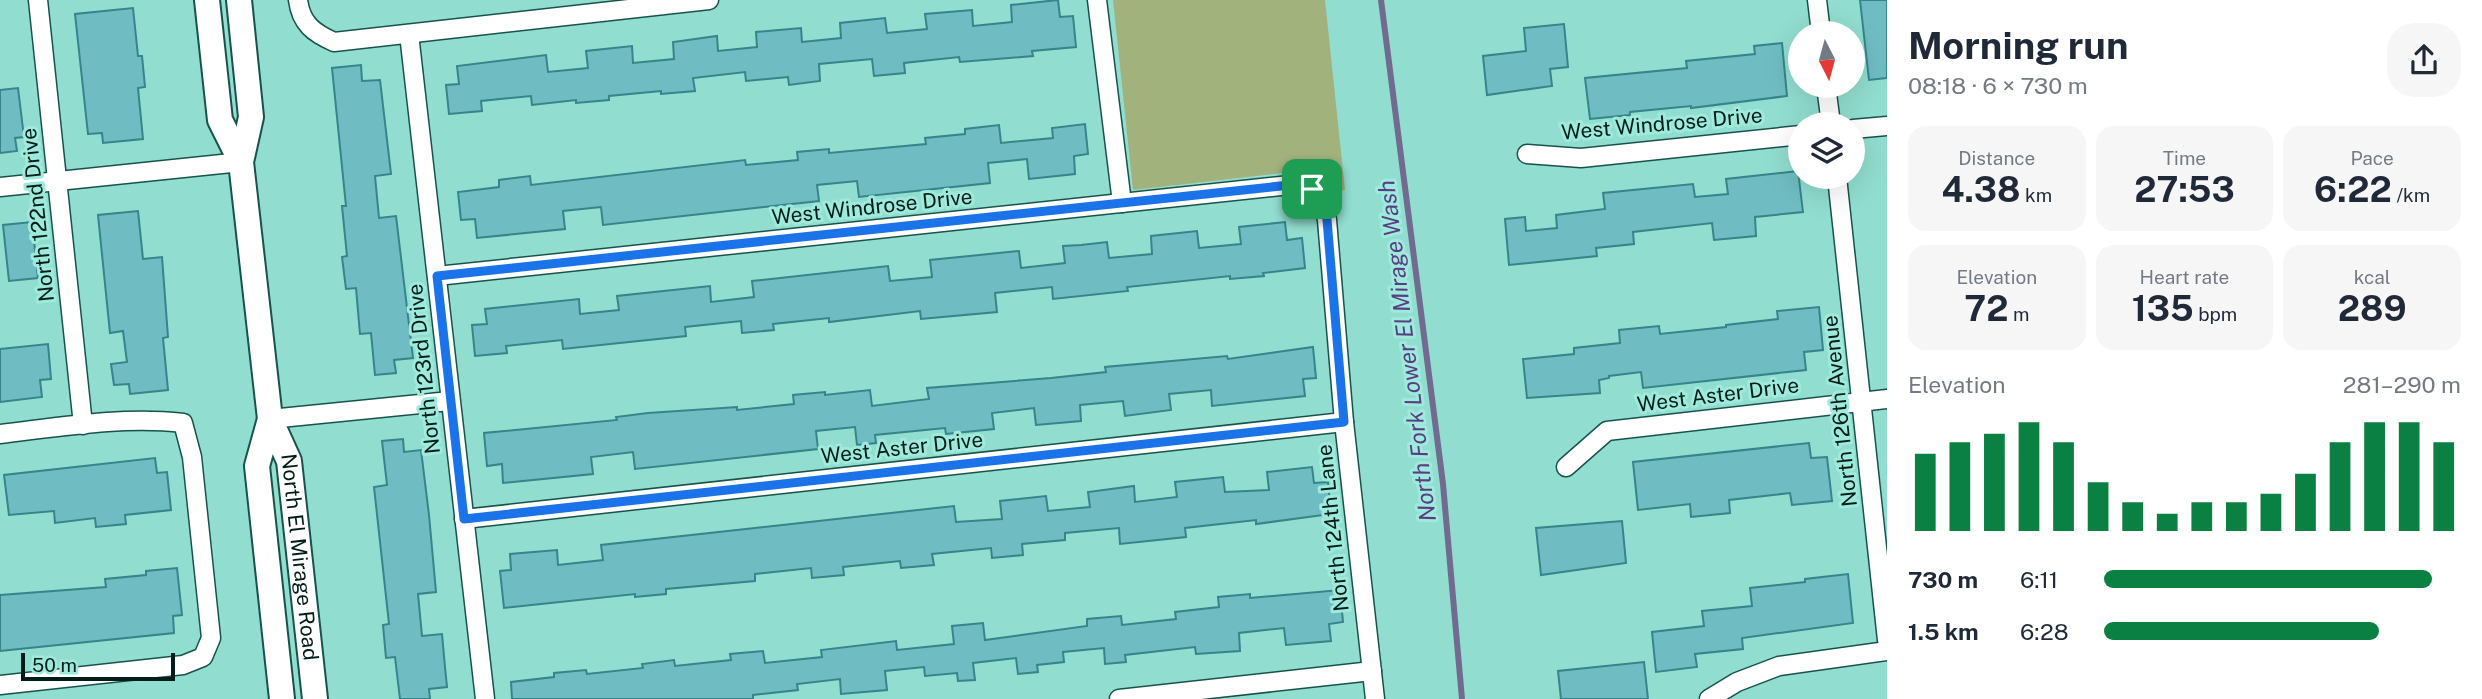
<!DOCTYPE html>
<meta charset="utf-8">
<style>
:root{--surface:#fff;--page:#f6f6f7;--text:#1f2937;--muted:#747a83;--accent:#0b8043}
body{margin:0;font-family:"Public Sans",sans-serif;background:var(--page);color:var(--text);height:100vh;display:flex;flex-direction:column;font-size:26px;white-space:nowrap}
*{box-sizing:border-box;margin:0}
p{font-size:23px;color:var(--muted)}
.icon{flex:none;width:38px;height:38px;fill:none;stroke:currentColor;stroke-width:2;stroke-linecap:round;stroke-linejoin:round}
.map{position:relative;flex:1;overflow:hidden}
.sheet{display:flex;flex-direction:column;background:var(--surface);width:595px}
.sheet>*{flex:none}
.needle{width:46px;rotate:174deg}
.buttons{position:absolute;left:1788px;top:21px;display:grid;gap:14px}
.buttons a{display:grid;place-items:center;width:77px;height:77px;border-radius:50%;background:var(--surface);box-shadow:0 7px 28px #0002;font-size:35px}
.scale{position:absolute;left:21px;bottom:18px;width:154px;box-sizing:border-box;padding-left:7px;border:4px solid #001d18;border-top:0;font-size:19px;line-height:24px;white-space:nowrap;color:#001d18;-webkit-text-stroke:5px #9eeadc;paint-order:stroke}
.pin{position:absolute;display:grid;place-items:center;width:60px;height:60px;color:#fff;margin:-30px;border-radius:14px;box-shadow:0 4px 10px #0006}
.round{display:grid;place-items:center;flex:none;width:74px;height:74px;border-radius:28px;background:var(--page)}
.headline{display:flex;align-items:center;justify-content:space-between;height:119px;padding:0 21px}
h1{font-size:38px;font-weight:700;line-height:52px}
.stats{display:grid;grid-template-columns:repeat(3,1fr);gap:10px;height:119px;padding:7px 21px}
.stats div{display:grid;align-content:center;border-radius:18px;background:var(--page);text-align:center}
.stats b{font-size:35px;font-weight:700}
.stats small{font-size:19px;font-weight:400}
.stats p{font-size:19px}
.chart{height:196px;padding:14px 21px}
.chart p{display:flex;justify-content:space-between}
.chart svg{width:100%;height:126px;margin-top:7px;stroke:var(--accent);stroke-width:6}
ul{padding:0 21px;list-style:none;font-size:23px}
li{display:grid;grid-template-columns:112px 84px 1fr;align-items:center;height:52px}
li i{height:18px;border-radius:9px;background:var(--accent)}
main{display:flex;flex:1;min-height:0}
.map>svg:first-child{display:block}
.green{fill:#a2b27d}
.lines{fill:none;stroke-linecap:round;stroke-linejoin:round}
.stream{stroke:#716b8f;stroke-width:6}
.building{fill:#6fbdc3;stroke:#35858b;stroke-width:2}
.minor-casing{stroke:#18534b;stroke-width:21}
.secondary-casing{stroke:#18534b;stroke-width:28}
.minor{stroke:#fff;stroke-width:18}
.secondary{stroke:#fff;stroke-width:24}
.route-casing{stroke:#fff;stroke-width:14}
.route{stroke:#1a73e8;stroke-width:9}
.labels{text-anchor:middle;stroke-width:6;stroke-linejoin:round;paint-order:stroke}
.street-label{font-size:21px;fill:#001d18;stroke:#9eeadc}
.water-label{font-size:23px;font-style:italic;fill:#5a3d80;stroke:#9eeadc}
</style>
<main>
<div class="map">
<svg width="1887" height="699" viewBox="0 0 1887 699">
<rect width="100%" height="100%" fill="#91ddcf"/>
<path class="green" d="M1113 0H1325L1345 190 1332 191 1316 180 1292 172 1133 190Z"/>
<g class="lines">
<path class="stream" d="M1381 0 1443 484 1462 699"/>
</g>
<g class="building">
<path d="M1058 0 1060 17 1073 16 1076 47 1032 51 1033 56 960 62 959 57 904 63 905 73 874 76 872 59 819 64 820 81 789 85 788 77 746 81 745 72 693 78 695 91 661 94V91L609 96V100L576 103V100L532 105 531 96 481 101 482 111 449 114 446 85 459 84 457 66 546 55 548 72 588 68 586 51 632 46 633 63 674 59 673 42 717 36 718 51 757 47 756 32 801 28 802 42 841 38 840 23 885 18 887 33 927 29 925 14 972 10 973 26 1012 22 1011 5Z"/>
<path d="M1860 0H1887V78L1869 80Z"/>
<path d="M133 8 138 56H142L145 87 138 88 143 139 103 143 102 133 88 134 75 14Z"/>
<path d="M1564 24 1568 67 1550 69 1552 86 1487 95 1483 56 1526 51 1524 28Z"/>
<path d="M1782 43 1787 96 1691 108V106L1630 112V115L1590 119 1585 78 1687 68 1686 61 1755 54 1754 46Z"/>
<path d="M361 65 362 81 380 80 391 174 375 176 379 218 396 216 413 358 394 360 396 373 375 375 371 333 360 334 356 288 346 289 342 257 347 256 342 206H346L332 68Z"/>
<path d="M18 88 24 137 15 138 17 151 0 153V90Z"/>
<path d="M1085 124 1088 154 1074 156 1075 174 1029 179 1027 159 988 163 990 183 859 197 857 181 817 185 819 201 603 225 601 207 563 211 565 229 477 238 475 219 461 220 458 192 499 187V180L530 176 531 185 745 160 746 165 798 160 797 152 829 149V153L926 144 925 138 965 134V129L999 125 1001 143 1053 138 1052 128Z"/>
<path d="M1798 171 1803 212 1755 217 1756 236 1714 240 1712 223 1633 232 1634 244 1596 248 1597 256 1509 265 1505 219 1525 217 1526 231 1557 228 1556 215 1605 209 1603 193 1693 184 1695 197 1728 194 1726 179Z"/>
<path d="M138 211 143 259 162 257 168 337 163 338 168 390 130 394 129 384 114 385 111 364 127 362 123 331 110 333 98 215Z"/>
<path d="M32 222 38 278 9 281 3 225Z"/>
<path d="M1285 222 1287 240 1302 238 1305 268 1263 273 1264 276 1230 279V276L1127 287 1128 291 1053 299 1052 287 995 293 997 312 921 319 920 311 829 322V318L773 324 774 330 742 333 741 321 685 327 686 336 563 349 562 340 506 346 507 353 475 356 472 325 487 324 485 309 579 299 580 314 619 310 617 296 710 286 711 302 754 297 752 281 888 266 890 281 932 277 930 260 1019 251 1021 268 1065 263 1063 246 1081 245 1107 242 1109 258 1152 254 1151 236 1197 231 1199 248 1241 244 1239 227Z"/>
<path d="M1819 307 1823 350 1804 352 1806 370 1643 388 1641 372 1609 376V378L1599 380 1600 393 1527 398 1523 359 1574 354V348L1620 343 1619 330 1659 326 1660 334 1726 327V325L1778 319 1777 311Z"/>
<path d="M48 344 51 379 40 380 42 397 0 402V349Z"/>
<path d="M1313 347 1316 378 1303 379 1305 396 1212 406 1211 390 1169 394 1171 410 1125 416 1123 401 1080 405 1081 421 1036 425 1034 408 992 413 994 429 946 434 945 428 875 435 876 443 857 445 855 427 816 431 818 449 635 469 633 452 591 457 593 474 503 483 502 464 487 466 484 433 617 420 616 417 648 413 737 407V410L794 404 793 395 825 392V395L870 390 872 406 929 399 927 388 1051 378 1106 372 1105 367 1227 356 1228 359Z"/>
<path d="M403 439 404 452 421 450 429 515 436 592 418 594 422 636 442 634 445 667 447 687 429 689 430 699H400L395 657 386 658 383 625 389 624 374 487 387 485 382 441Z"/>
<path d="M1809 443 1811 458 1827 457 1832 501 1792 505 1790 493 1729 500 1730 513 1691 517 1690 504 1638 510 1633 462Z"/>
<path d="M155 458 157 473 167 472 171 510 125 515 126 524 96 527 95 518 55 523 54 511 9 515 4 475Z"/>
<path d="M1312 467 1314 483 1328 482 1331 514 1256 524V520L1185 528 1186 537 1120 544 1119 528 1065 533V540L1022 544 1023 555 992 558 991 548 932 554 934 565 901 568 900 561 843 567 844 575 812 578 811 568 755 574V581L666 589V594L635 597V594L504 608 500 571 511 570 510 554 557 550 558 565 603 560 601 545 954 506 956 522 1002 519 1000 501 1046 496 1048 511 1090 507 1088 492 1134 486 1135 502 1177 497 1175 482 1223 477 1225 492 1269 490 1267 472Z"/>
<path d="M1622 521 1626 563 1541 575 1536 528Z"/>
<path d="M177 568 182 615 173 616 174 633 0 651V595L106 587 105 579 146 575V571Z"/>
<path d="M1848 574 1853 623 1742 638 1743 649 1695 654 1697 667 1656 672 1652 632 1704 626 1702 611 1752 606 1750 588 1805 582V579Z"/>
<path d="M1340 590 1343 622 1329 624 1331 641 1286 645 1284 628 1239 633 1240 651 1196 654 1195 647 1125 655 1126 662 1105 664 1104 648 1063 652 1064 662 1037 665 1038 672 1018 674 1016 658 973 663 975 680 958 681 957 673 925 676 924 667 885 671 887 690 841 694 840 679 797 684 798 690 753 695V699H512L511 682 554 677V673L586 670 587 674 643 668 642 664 674 660 675 666 731 660 730 654 763 651 765 663 822 657 821 650 896 641 897 650 954 644 952 626 983 623 985 640 1087 626V619L1121 616 1122 625 1176 619 1175 612 1219 607 1218 597 1250 594V598Z"/>
<path d="M1644 662 1648 699H1561L1558 671Z"/>
</g>
<g class="lines">
<defs>
<g id="minor">
<path d="M38 0 83 425"/>
<path d="M298 0C301 24 314 33 334 42L709 0"/>
<path d="M1097 0 1122 203"/>
<path d="M1817 0 1821 33"/>
<path d="M409 34 485 699"/>
<path d="M1826 86 1831 124"/>
<path d="M1853 129 1887 126"/>
<path d="M1527 154 1581 158 1801 135"/>
<path d="M1837 177 1887 640"/>
<path d="M0 187 241 162"/>
<path d="M437 276 1290 185 1312 189 1323 203 1327 220 1344 422 1375 699"/>
<path d="M270 419 450 401"/>
<path d="M0 434C60 427 123 416 183 423L192 457 211 638 203 657 183 665 0 685"/>
<path d="M1566 467 1607 431 1887 399"/>
<path d="M464 519 1344 422"/>
<path d="M1119 699 1372 671"/>
<path d="M1709 699 1737 682 1779 666 1887 651"/>
</g>
<g id="secondary">
<path d="M207 0 220 120 241 162"/>
<path id="s1" d="M239 0 251 117 241 162 270 419 289 461 315 699"/>
<path d="M270 419 257 466 282 699"/>
</g>
</defs>
<use href="#minor" class="minor-casing"/>
<use href="#secondary" class="secondary-casing"/>
<use href="#minor" class="minor"/>
<use href="#secondary" class="secondary"/>
</g>
<g class="lines">
<defs>
<path id="route" d="M1290 185 1312 189 1323 203 1327 220 1344 422 464 519 437 276Z"/>
</defs>
<use href="#route" class="route-casing"/>
<use href="#route" class="route"/>
</g>
<g class="labels">
<g class="street-label">
<text transform="translate(1662 124) rotate(-5)" y="7">West Windrose Drive</text>
<text transform="translate(872 207) rotate(-6)" y="7">West Windrose Drive</text>
<text transform="translate(38 215) rotate(-96)" y="7">North 122nd Drive</text>
<text transform="translate(424 369) rotate(-96)" y="7">North 123rd Drive</text>
<text transform="translate(1718 395) rotate(-7)" y="7">West Aster Drive</text>
<text transform="translate(1840 411) rotate(-96)" y="7">North 126th Avenue</text>
<text transform="translate(902 448) rotate(-6)" y="7">West Aster Drive</text>
<text transform="translate(1333 528) rotate(-96)" y="7">North 124th Lane</text>
<text dy="7" stroke="none"><textPath href="#s1" startOffset="565">North El Mirage Road</textPath></text>
</g>
<g class="water-label">
<text transform="translate(1407 351) rotate(-97)" y="8">North Fork Lower El Mirage Wash</text>
</g>
</g>
</svg>
<div class="buttons">
<a><svg class="needle" viewBox="-14 -14 28 28"><path d="M0-13l5 13h-10z" fill="#e53935"/><path d="M0 13l5-13h-10z" fill="#747a83"/></svg></a>
<a><svg class="icon" aria-label="layers" viewBox="0 0 24 24"><path d="M12 4l9 5-9 5-9-5zM3 14l9 5 9-5"/></svg></a>
</div>
<div class="scale">50 m</div>
<div class="pin" style="left:1312px;top:189px;background:#1e9e55"><svg class="icon" aria-label="arrive" viewBox="0 0 24 24"><path d="M6 21V4h12l-3 4 3 4H6"/></svg></div>
</div>
<section class="sheet">
<div class="headline"><div><h1>Morning run</h1><p>08:18 · 6 × 730 m</p></div><a class="round"><svg class="icon" aria-label="share" viewBox="0 0 24 24"><path d="M12 15V3M7 8l5-5 5 5M5 13v7h14v-7"/></svg></a></div>
<div class="stats">
<div><p>Distance</p><b>4.38<small> km</small></b></div>
<div><p>Time</p><b>27:53</b></div>
<div><p>Pace</p><b>6:22<small> /km</small></b></div>
</div>
<div class="stats">
<div><p>Elevation</p><b>72<small> m</small></b></div>
<div><p>Heart rate</p><b>135<small> bpm</small></b></div>
<div><p>kcal</p><b>289</b></div>
</div>
<div class="chart"><p><span>Elevation</span>281–290 m</p>
<svg viewBox="0 0 160 44" preserveAspectRatio="none"><path d="M5 44V17M15 44V13M25 44V10M35 44V6M45 44V13M55 44V27M65 44V34M75 44V38M85 44V34M95 44V34M105 44V31M115 44V24M125 44V13M135 44V6M145 44V6M155 44V13"/></svg>
</div>
<ul>
<li><b>730 m</b>6:11<i style="width:92%"></i></li>
<li><b>1.5 km</b>6:28<i style="width:77%"></i></li>
</ul>
</section>
</main>
